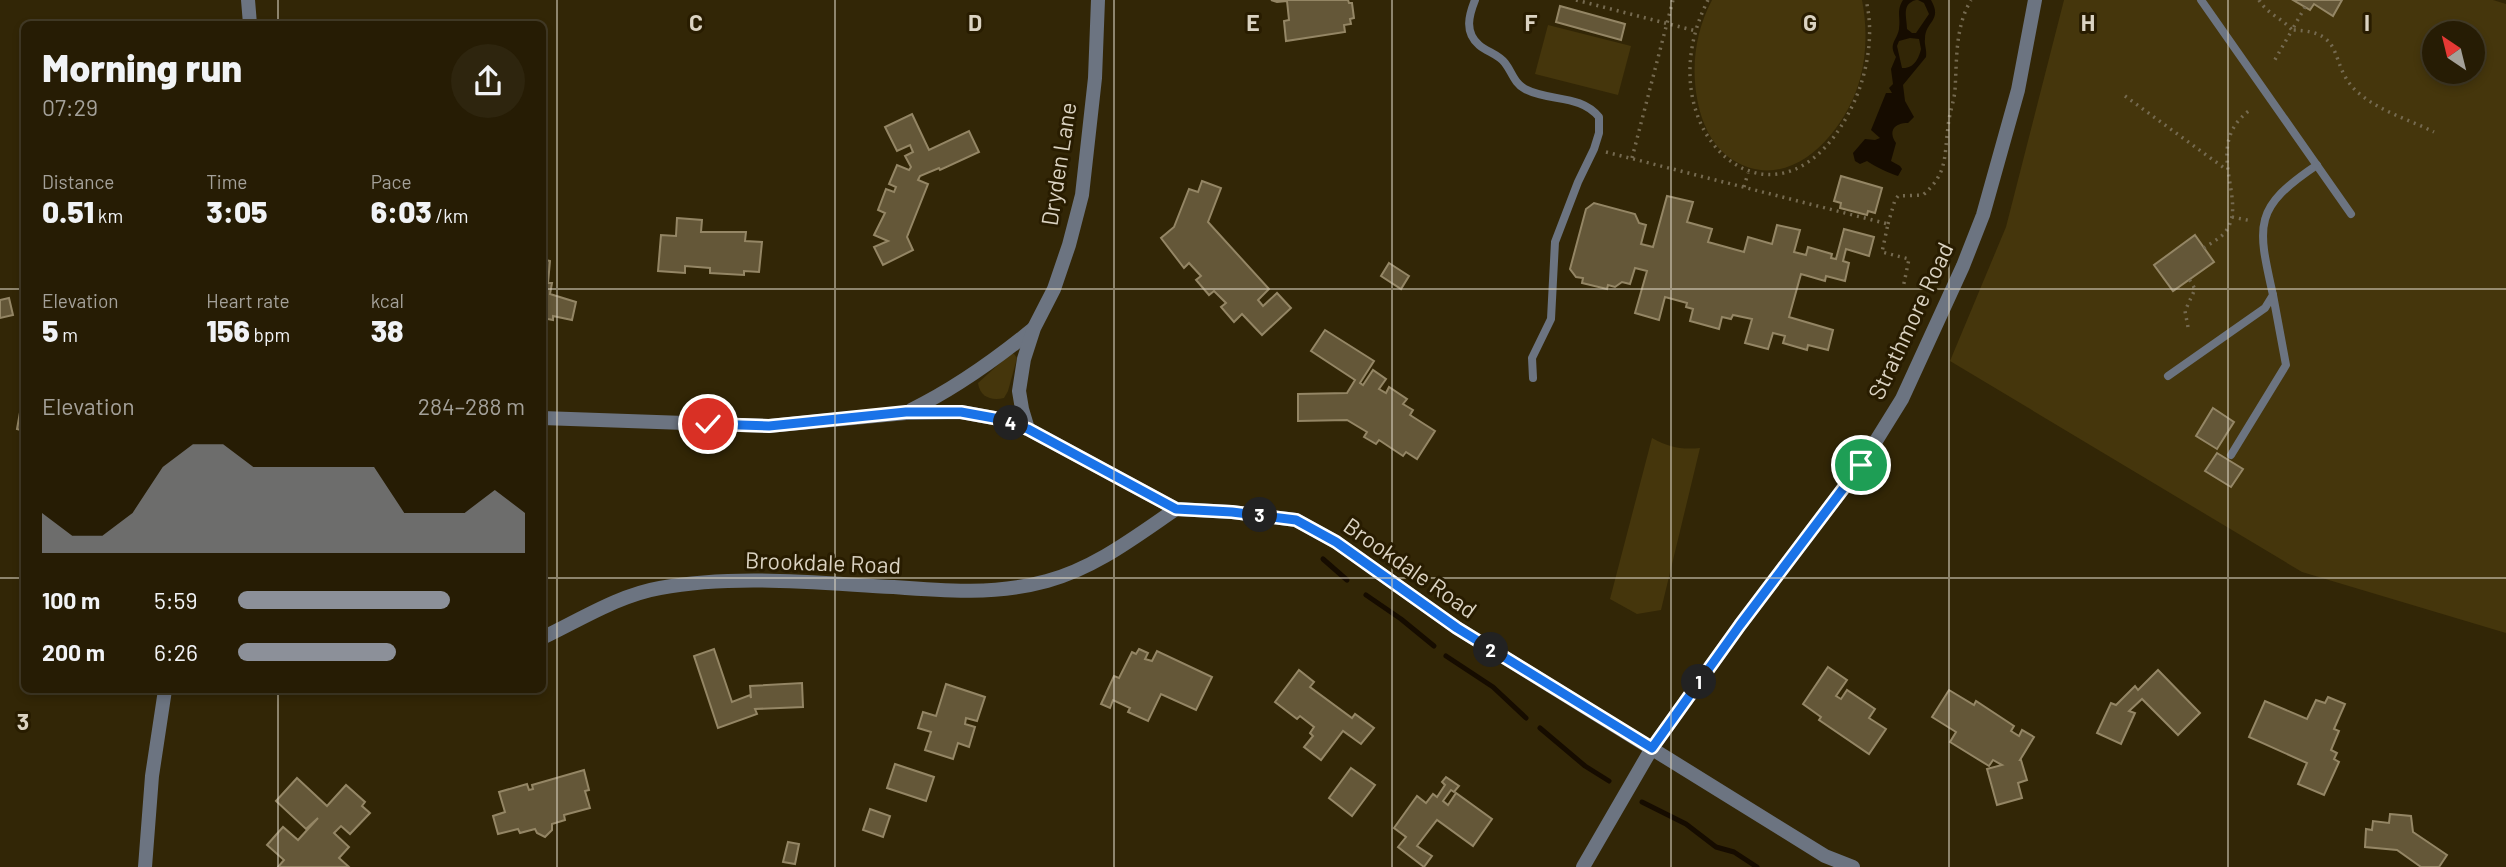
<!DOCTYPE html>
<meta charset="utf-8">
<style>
:root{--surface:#261c04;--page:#2e250e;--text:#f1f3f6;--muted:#a4a19a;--line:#423a26;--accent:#8c9099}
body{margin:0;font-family:Barlow,sans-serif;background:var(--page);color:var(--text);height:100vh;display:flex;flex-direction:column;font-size:26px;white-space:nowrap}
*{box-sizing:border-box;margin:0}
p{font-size:23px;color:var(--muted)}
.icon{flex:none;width:38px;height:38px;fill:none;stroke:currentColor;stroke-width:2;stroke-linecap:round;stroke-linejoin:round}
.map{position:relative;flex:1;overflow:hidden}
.panel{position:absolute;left:21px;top:21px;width:525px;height:672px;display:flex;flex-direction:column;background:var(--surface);border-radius:10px;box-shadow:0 4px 10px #0003,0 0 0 2px var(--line)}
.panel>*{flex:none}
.needle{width:46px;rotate:325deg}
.buttons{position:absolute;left:2422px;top:21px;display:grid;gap:14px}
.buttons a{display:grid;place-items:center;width:63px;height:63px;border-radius:50%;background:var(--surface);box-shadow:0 4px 10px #0003,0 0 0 2px var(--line);font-size:35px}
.pin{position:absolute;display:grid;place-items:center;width:60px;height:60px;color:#fff;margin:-30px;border:4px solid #fff;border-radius:50%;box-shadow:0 2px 7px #0007}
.km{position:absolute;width:35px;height:35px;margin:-18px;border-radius:50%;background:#222;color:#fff;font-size:19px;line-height:35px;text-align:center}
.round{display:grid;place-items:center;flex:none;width:74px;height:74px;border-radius:37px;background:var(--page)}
.head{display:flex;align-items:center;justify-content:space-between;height:119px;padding:0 21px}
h1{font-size:38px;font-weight:800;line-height:52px}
.stats{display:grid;grid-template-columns:repeat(3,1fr);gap:10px;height:119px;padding:7px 21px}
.stats div{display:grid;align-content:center}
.stats b{font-size:30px;font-weight:800}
.stats small{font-size:19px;font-weight:400}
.stats p{font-size:19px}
.chart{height:196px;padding:14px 21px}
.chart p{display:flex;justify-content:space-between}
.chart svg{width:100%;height:126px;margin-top:7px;fill:var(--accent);opacity:.7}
ul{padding:0 21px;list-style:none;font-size:23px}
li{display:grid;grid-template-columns:112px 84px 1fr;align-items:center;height:52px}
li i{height:18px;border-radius:9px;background:var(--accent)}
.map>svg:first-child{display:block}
.green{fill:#45360c;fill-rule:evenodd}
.water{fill:#160c00;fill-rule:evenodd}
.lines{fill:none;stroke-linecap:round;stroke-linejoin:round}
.stream{stroke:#160c00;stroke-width:5}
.building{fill:#645738;stroke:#948665;stroke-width:2}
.path{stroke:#756a50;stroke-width:3.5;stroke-dasharray:2 5;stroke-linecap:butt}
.service{stroke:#6c7481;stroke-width:8}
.minor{stroke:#6c7481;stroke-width:14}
.tertiary{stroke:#6c7481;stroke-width:14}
.route-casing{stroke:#fff;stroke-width:14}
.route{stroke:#1a73e8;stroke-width:9}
.grid{fill:none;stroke:#dbd3c2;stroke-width:2;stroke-opacity:0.55}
.labels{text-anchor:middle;stroke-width:6;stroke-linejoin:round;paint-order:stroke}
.street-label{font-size:23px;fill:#dbd3c2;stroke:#281c00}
.grid-label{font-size:23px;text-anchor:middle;font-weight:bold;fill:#dbd3c2;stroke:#281c00;stroke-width:6;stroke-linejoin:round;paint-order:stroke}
</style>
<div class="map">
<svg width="2506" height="867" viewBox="0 0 2506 867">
<rect width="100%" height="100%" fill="#322606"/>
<g class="green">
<path d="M1712 0H1862C1867 26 1867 53 1860 79 1846 131 1791 196 1733 160 1712 147 1701 122 1697 98 1691 65 1696 30 1712 0Z"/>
<path d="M2064 0H2493L2506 4V633L2302 572 1950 361 2006 227ZM2434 33H2473V72H2434Z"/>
<path d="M1548 25 1631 46 1618 95 1535 74Z"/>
<path d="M1010 354H1014L1017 358 1008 391 1004 398C991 401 980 397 978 383Z"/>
<path d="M1652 438C1668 447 1682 450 1700 448L1661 610 1637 614 1610 599Z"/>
</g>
<path class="water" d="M1903 0H1916C1901 4 1907 17 1907 29L1912 33H1916L1929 14 1924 3 1918 0H1931C1943 21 1925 21 1925 39 1924 44 1927 50 1926 57L1903 85 1905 101 1914 117 1908 123C1894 123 1888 131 1896 143L1891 161 1900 166 1902 169 1898 176C1891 174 1874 166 1867 161L1860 164 1855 161 1853 153 1865 139 1875 140 1880 138 1871 130 1886 93H1892L1889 88 1893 84 1891 69 1896 57C1888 43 1897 41 1899 29 1901 17 1896 11 1903 0ZM1910 38 1919 39 1921 49C1919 58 1914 69 1902 68L1897 46 1899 41Z"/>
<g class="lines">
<g class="stream">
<path d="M1323 559 1347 580"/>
<path d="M1366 595 1401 619 1434 646"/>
<path d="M1446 656 1493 687 1526 718"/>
<path d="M1540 728 1585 766 1609 781"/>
<path d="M1642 802 1686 824 1716 847 1734 852 1757 867"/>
</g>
</g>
<g class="building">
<path d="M1271 0H1348L1349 3H1352L1354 18 1350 19 1351 24 1344 25 1345 32 1286 41 1284 21 1289 20 1287 1 1277 2Z"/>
<path d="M2293 0H2342L2333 16 2314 4 2310 10Z"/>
<path d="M1560 6 1625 24 1621 40 1556 22Z"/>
<path d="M912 114 929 150 969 131 979 152 940 170 939 168 920 176 918 180 928 184 907 237 913 250 883 265 874 247 888 241 874 235 885 213 878 210 886 189 894 192 896 187 889 184 897 165 909 170 911 167 905 156 913 152 910 145 897 151 885 127Z"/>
<path d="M1841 176 1882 188 1875 213 1868 211 1867 215 1840 208 1841 203 1834 201Z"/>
<path d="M1202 181 1221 188 1208 222 1269 289 1258 300 1263 306 1277 293 1291 308 1262 335 1242 314 1234 322 1221 307 1226 303 1214 291 1209 295 1196 280 1201 276 1189 263 1184 268 1161 238 1174 227 1189 189 1198 192Z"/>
<path d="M1667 196 1693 202 1687 222 1712 229 1708 242 1744 252 1748 237 1772 244 1777 225 1800 230 1794 252 1806 255 1808 247 1832 254 1831 258 1836 259 1844 229 1874 237 1869 256 1846 249 1843 261 1849 263 1845 281 1826 276 1825 281 1801 274 1789 317 1833 330 1828 350 1808 345 1807 350 1783 343 1785 336 1773 333 1768 349 1745 343 1752 319 1733 315 1731 319 1722 317 1719 329 1690 321 1693 309 1686 307 1687 303 1665 297 1659 320 1635 313 1647 271 1635 268 1630 284 1622 282 1615 287 1608 285 1607 289 1582 283 1583 278 1576 277 1570 269 1586 209 1594 203 1635 214 1639 223 1646 225 1641 244 1653 247Z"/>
<path d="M677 218 702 220 701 232H746L745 241 762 242 759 272 744 271V275L710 273V268L685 266V273L658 271 661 235 676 236Z"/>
<path d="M2195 235 2214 262 2173 291 2154 265Z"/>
<path d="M542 259 550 261 548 283H552L550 294 576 302 572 320 553 316V320L542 318Z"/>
<path d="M1389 263 1409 276 1401 289 1381 276Z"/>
<path d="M9 298 13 315 0 318V300Z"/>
<path d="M1325 330 1374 361 1360 383 1363 385 1373 370 1386 379 1379 389 1386 393 1389 387 1407 399 1403 404 1413 410 1410 415 1435 431 1417 459 1406 452 1403 456 1379 440 1376 444 1364 437 1367 432 1347 420 1298 421V394L1347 393 1355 380 1311 351Z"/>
<path d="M24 390V431L17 429Z"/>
<path d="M2213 408 2234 422 2217 449 2196 436Z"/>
<path d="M2217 453 2243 469 2231 487 2205 471Z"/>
<path d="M714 649 732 702 750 695 751 698 750 686 802 683 803 707 755 709 757 714 718 728 694 656Z"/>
<path d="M1139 649 1148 653 1145 659 1152 661 1157 651 1212 677 1196 710 1161 694 1148 721 1128 712 1130 708 1113 700 1110 708 1101 704 1114 676 1119 678 1132 652 1136 654Z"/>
<path d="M1828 667 1847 680 1836 696 1841 699 1847 690 1875 709 1869 718 1886 729 1869 754 1819 720 1821 717 1803 704Z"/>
<path d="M1299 670 1314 682 1310 687 1352 718 1355 714 1374 728 1361 744 1343 731 1321 760 1304 747 1313 736 1310 733 1314 727 1300 716 1297 719 1275 702Z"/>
<path d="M2158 670 2200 713 2178 735 2142 699 2129 711 2135 713 2121 744 2097 733 2111 703 2116 705 2135 686 2138 690Z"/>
<path d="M946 684 985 697 977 721 966 718 965 724 975 727 969 747 958 743 953 759 925 750 931 732 918 728 923 712 936 716Z"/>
<path d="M1949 690 1974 705 1976 701 2014 726 2011 731 2019 736 2022 730 2034 737 2020 760H2021L2027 780 2018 783 2022 798 1997 805 1987 769 2002 765 1993 760 1989 766 1950 742 1956 732 1932 717Z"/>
<path d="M2328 697 2345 704 2334 729 2339 731 2331 750 2337 753 2334 759 2339 762 2324 795 2298 784 2307 763 2249 737 2265 701 2307 719 2316 700 2325 703Z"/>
<path d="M895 764 934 777 926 801 887 788Z"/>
<path d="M1351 768 1375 785 1352 816 1329 798Z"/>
<path d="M584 770 589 790 585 791 590 808 564 815 565 820 552 824V830L545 837 537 833 535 829 520 833 518 829 498 834 493 816 505 812 499 792 527 784 529 790 533 789 532 785Z"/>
<path d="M1446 777 1459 786 1454 792 1451 790 1443 801 1448 805 1456 793 1492 819 1473 846 1437 820 1417 846 1432 856 1424 867 1398 847 1406 837 1394 828 1417 796 1426 803 1433 794 1437 797 1445 785 1442 782Z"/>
<path d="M297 778 327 806 346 785 365 802 362 806 370 813 350 834 341 826 334 833 349 847 339 858 349 867H278L284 860 267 845 283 827 298 840 318 818 306 829 276 801Z"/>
<path d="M870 809 890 816 883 837 863 830Z"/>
<path d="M2390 814 2411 816 2413 832 2447 855 2439 867H2421L2397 850 2365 847 2366 829 2372 830 2373 821 2389 823Z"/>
<path d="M788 842 799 844 795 864 783 862Z"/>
</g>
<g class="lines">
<g class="path">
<path d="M1576 0 1696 31"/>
<path d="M1708 0C1639 136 1785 258 1855 100 1868 70 1874 32 1866 0"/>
<path d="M2259 0C2268 15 2281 17 2292 30L2273 63"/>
<path d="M2305 7 2292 30C2351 31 2325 67 2361 95 2382 112 2410 120 2434 132"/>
<path d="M2125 96 2227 170"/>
<path d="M1606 152 1888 224 1882 252 1909 259 1903 288"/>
<path d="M1632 158 1673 0"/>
<path d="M1744 187 1748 173"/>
<path d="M2232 217 2252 221"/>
<path d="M1888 224 1895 200 1898 196 1923 195C1948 173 1944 157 1948 127 1949 114 1954 102 1955 90 1957 59 1955 27 1971 0"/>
<path d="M2204 248C2211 243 2221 238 2226 231 2249 199 2201 146 2250 110"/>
<path d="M2188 327 2185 311 2195 289 2189 279"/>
</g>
<g class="service">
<path d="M1475 0C1469 15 1464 32 1479 45 1487 52 1498 54 1505 63 1512 72 1514 83 1525 89 1550 102 1580 94 1599 117V133L1594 149 1578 182 1555 242 1551 319 1532 358 1533 378"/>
<path d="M2201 0 2351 214"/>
<path d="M2168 376 2265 308 2273 295C2257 224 2253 208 2317 165"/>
<path d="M2231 455 2286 365 2273 295"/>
</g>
<g class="minor">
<path d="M911 410C956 388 995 360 1033 329"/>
<path d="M542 418 769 426 906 413 961 412 994 418 1028 429 1176 509 1232 512 1296 520 1336 542 1457 628 1825 856 1853 867"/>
<path d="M1028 429 1022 409 1019 391 1024 359 1034 328 1054 289 1069 245 1082 195 1095 78 1098 0"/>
<path d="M542 638C580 620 619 595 660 588 735 574 817 583 893 587 945 591 996 595 1047 581 1095 568 1135 537 1176 509"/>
<path d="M1583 867 1652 748 1740 625 1861 465 1902 399 1963 266 1983 215 2018 90 2035 0"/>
</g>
<g class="tertiary">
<path d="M248 0 250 24"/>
<path d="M145 867 152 776 165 690"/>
</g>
</g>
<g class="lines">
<defs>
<path id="route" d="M708 424 769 426 906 412H961L994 418 1028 429 1176 509 1232 512 1296 520 1336 542 1457 628 1652 748 1740 625 1861 465"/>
</defs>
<use href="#route" class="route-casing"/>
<use href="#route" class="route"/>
</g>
<path class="grid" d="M278 0V24M557 0V867M835 0V867M1114 0V867M1392 0V867M1671 0V867M1949 0V867M2228 0V867M0 289H24M542 289H2506M0 578H24M542 578H2506M278 690V867"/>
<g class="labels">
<g class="street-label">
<text transform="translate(1059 164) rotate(-81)" y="8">Dryden Lane</text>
<text transform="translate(1911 321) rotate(-65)" y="8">Strathmore Road</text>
<text transform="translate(823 563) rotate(2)" y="8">Brookdale Road</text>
<text transform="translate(1410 568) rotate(35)" y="8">Brookdale Road</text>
</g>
</g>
<g class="grid-label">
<text x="696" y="31">C</text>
<text x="975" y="31">D</text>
<text x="1253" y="31">E</text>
<text x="1531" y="31">F</text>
<text x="1810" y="31">G</text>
<text x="2088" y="31">H</text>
<text x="2367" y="31">I</text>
<text x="23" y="730">3</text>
</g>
</svg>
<div class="buttons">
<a><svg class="needle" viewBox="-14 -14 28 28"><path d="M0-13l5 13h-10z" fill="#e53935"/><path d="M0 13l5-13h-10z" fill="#a4a19a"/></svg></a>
</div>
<div class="pin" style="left:1861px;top:465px;background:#1e9e55"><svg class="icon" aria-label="arrive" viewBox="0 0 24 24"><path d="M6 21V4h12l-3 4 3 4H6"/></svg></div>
<div class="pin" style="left:708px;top:424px;background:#d93025"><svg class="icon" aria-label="check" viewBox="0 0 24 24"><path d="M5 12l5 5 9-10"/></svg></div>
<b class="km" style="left:1699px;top:682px">1</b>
<b class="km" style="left:1491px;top:650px">2</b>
<b class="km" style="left:1260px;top:515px">3</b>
<b class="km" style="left:1011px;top:423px">4</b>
<section class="panel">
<div class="head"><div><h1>Morning run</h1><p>07:29</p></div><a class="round"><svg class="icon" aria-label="share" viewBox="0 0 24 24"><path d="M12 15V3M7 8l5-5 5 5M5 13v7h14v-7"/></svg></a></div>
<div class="stats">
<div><p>Distance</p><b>0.51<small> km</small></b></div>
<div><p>Time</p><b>3:05</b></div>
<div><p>Pace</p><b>6:03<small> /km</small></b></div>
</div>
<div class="stats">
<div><p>Elevation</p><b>5<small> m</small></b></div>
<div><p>Heart rate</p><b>156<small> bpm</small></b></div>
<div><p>kcal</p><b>38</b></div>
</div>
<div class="chart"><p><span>Elevation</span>284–288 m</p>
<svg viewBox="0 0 160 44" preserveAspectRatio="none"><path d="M0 44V30L10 38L20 38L30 30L40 14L50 6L60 6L70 14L80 14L90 14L100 14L110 14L120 30L130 30L140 30L150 22L160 30V44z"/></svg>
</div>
<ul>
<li><b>100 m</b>5:59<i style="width:74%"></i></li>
<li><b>200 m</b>6:26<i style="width:55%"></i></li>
</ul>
</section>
</div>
